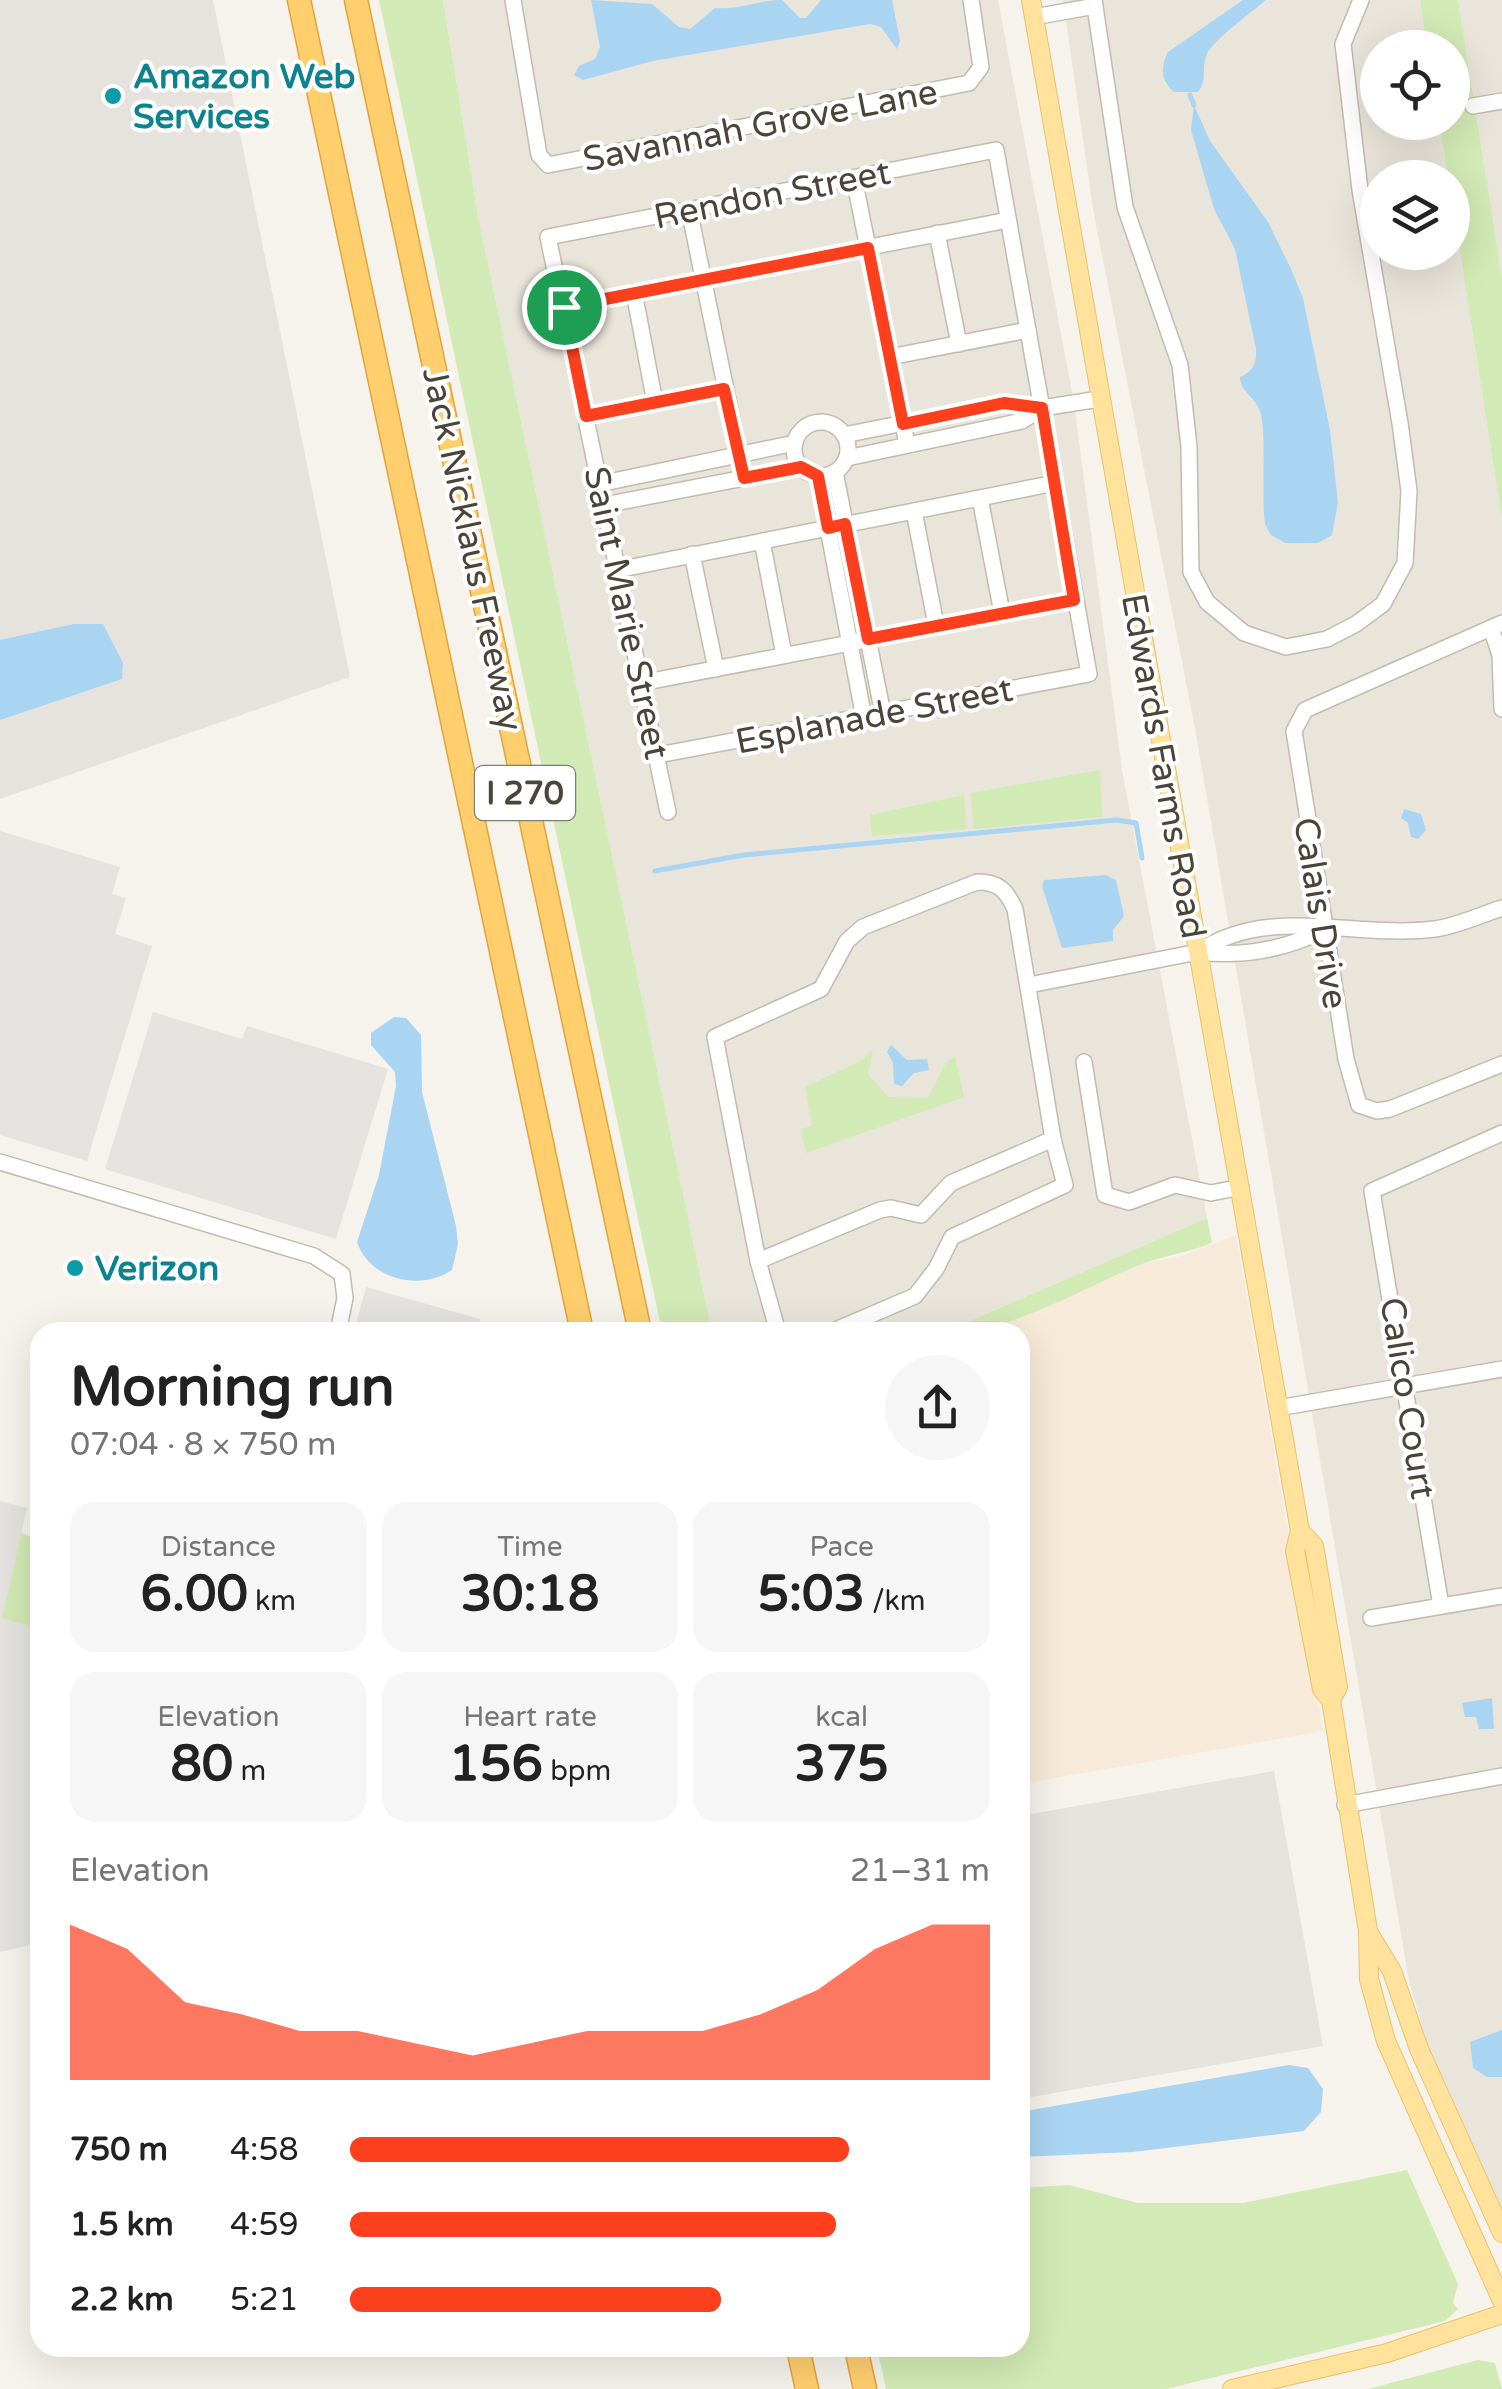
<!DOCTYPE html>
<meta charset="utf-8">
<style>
:root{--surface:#fff;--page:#f6f6f6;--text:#222;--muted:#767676;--accent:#fc3f1d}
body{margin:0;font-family:"Varela Round",sans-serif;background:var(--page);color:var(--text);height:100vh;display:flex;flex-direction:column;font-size:38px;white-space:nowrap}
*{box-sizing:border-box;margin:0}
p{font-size:32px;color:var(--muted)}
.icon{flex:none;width:55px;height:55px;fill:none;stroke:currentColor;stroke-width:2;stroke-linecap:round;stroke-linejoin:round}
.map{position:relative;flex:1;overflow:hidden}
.details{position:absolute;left:30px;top:1322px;width:1000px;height:1035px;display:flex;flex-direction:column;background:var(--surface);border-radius:30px;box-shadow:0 10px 40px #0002}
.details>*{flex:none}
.controls{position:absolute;left:1360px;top:30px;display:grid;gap:20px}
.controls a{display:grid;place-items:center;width:110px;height:110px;border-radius:50%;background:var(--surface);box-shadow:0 10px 40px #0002;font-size:50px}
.pin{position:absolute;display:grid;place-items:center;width:85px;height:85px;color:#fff;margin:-42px;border:5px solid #fff;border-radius:50%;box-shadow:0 2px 10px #0007}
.round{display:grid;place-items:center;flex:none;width:105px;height:105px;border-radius:52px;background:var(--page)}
.summary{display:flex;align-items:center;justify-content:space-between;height:170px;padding:0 40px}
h1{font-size:55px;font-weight:700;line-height:75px}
.stats{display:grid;grid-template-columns:repeat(3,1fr);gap:15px;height:170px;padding:10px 40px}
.stats div{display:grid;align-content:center;border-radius:25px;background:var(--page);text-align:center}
.stats b{font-size:50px;font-weight:700}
.stats small{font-size:28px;font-weight:400}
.stats p{font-size:28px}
.chart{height:280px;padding:20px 40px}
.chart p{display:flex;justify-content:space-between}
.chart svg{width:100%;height:180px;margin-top:10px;fill:var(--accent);opacity:.7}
ul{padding:0 40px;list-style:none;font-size:32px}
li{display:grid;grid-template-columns:160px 120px 1fr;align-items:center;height:75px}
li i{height:25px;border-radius:12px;background:var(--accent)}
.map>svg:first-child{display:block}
.residential{fill:#eae5da}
.commercial{fill:#f7ead8}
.industrial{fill:#e6e2dd}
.green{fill:#d2eab5}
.parking{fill:#e5e3e0}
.water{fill:#a9d4f2}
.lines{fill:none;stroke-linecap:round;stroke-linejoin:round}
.stream{stroke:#a9d4f2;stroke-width:5}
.minor-casing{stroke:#c2bbae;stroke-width:18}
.major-casing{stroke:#e6c16a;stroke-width:20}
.highway-casing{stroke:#e0a43c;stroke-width:25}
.minor{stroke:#fff;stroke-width:15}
.major{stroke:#ffe39c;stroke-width:18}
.highway{stroke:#ffcf6e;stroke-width:22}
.route-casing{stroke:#fff;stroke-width:20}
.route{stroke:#fc3f1d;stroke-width:12}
.culture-dot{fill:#0f9aa8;stroke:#fff;stroke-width:4}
.labels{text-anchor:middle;stroke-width:8;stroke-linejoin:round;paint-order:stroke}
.shield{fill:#fff;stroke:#817c74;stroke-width:2.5}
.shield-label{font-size:32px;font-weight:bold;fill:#4b4439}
.culture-label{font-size:35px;font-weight:bold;fill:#0d838f;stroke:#fff;text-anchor:start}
.street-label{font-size:35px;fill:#4b4439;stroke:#fff}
</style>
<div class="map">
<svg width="1502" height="2389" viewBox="0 0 1502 2389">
<rect width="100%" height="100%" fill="#f6f3ec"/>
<g class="residential">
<path d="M443 0H998L1074 403 1122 770 1207 1218 945 1332H712L478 216Z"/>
<path d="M1063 0H1420L1427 47 1378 48V122L1439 123 1448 177 1378 178V252H1452L1453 207 1502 520V2212L1434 2066 1409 1981 1195 728 1093 209Z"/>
<path d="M1458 0H1502V277L1477 119Z"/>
</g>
<path class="commercial" d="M1236 1235 1323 1731 1020 1784V1332H982L1143 1264 1182 1256Z"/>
<g class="industrial">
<path d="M0 0H213L350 677 0 799Z"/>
<path d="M1274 1771 1323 2046 1020 2099V1816Z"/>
</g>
<g class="green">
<path d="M379 0H443L478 216 712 1332H662Z"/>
<path d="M1420 0H1458L1502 277V520L1453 207 1452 178 1448 177 1439 123 1452 122V48L1427 47Z"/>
<path d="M1100 770 1102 817 974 829 970 793Z"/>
<path d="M964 795 967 829 872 836 870 815Z"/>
<path d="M873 1049 868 1074 888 1097 928 1098 946 1063 955 1056 964 1097 806 1153 801 1129 812 1126 805 1087 862 1060Z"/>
<path d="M1207 1218 1212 1243C1187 1253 1161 1256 1137 1266 1076 1291 1011 1333 945 1332Z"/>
<path d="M21 1533 40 1539V1629L1 1619Z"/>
<path d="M1407 2170 1458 2284 1453 2303 1458 2309 1445 2321 1166 2389H886L877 2348H1020V2188L1069 2185 1138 2203H1243Z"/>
<path d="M1478 2360 1495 2363 1502 2389H1368Z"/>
</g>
<g class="parking">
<path d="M0 831 120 867 112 894 126 898 115 934 152 946 87 1161 0 1135Z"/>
<path d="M153 1012 242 1039 247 1026 388 1069 336 1239 105 1169Z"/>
<path d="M366 1287 480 1319V1332H354Z"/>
<path d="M0 1501 27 1508 2 1618 40 1629V1943L0 1952Z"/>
</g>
<g class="water">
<path d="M591 0 652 4 679 27 690 29 715 8C739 10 758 0 782 0L800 18H806L821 0H892L900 41 897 49 881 27 870 24 653 61 583 80 574 75 579 66 595 59 600 47Z"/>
<path d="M1243 0H1266C1253 11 1212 41 1207 54 1201 67 1208 80 1198 92H1174C1161 80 1160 68 1168 52Z"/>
<path d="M1194 105 1210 141 1268 222 1291 269 1303 298 1330 430 1338 503 1332 535 1318 543H1285L1271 535 1265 524C1261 495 1267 431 1260 411 1255 397 1240 391 1240 377 1253 371 1257 363 1256 349L1235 249 1214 209 1191 130Z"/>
<path d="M74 624H103L123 663 122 679 0 720V640Z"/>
<path d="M1404 809 1421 814 1426 830 1418 839 1411 837 1408 823 1401 818Z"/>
<path d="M1106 875 1116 880 1124 916 1113 930V941L1062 948 1042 886 1044 880Z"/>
<path d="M394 1017 406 1018 421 1035 422 1092 456 1226 458 1244 452 1270C420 1292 369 1279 357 1242L379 1175 396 1086 395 1072 371 1045V1033Z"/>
<path d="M891 1045 907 1060 927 1059 929 1070 914 1073 902 1086 894 1084 893 1063 887 1052Z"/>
<path d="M1492 1698 1494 1729H1479L1476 1717H1465L1462 1703Z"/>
<path d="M1502 2030V2077H1487L1473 2068 1470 2042Z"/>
<path d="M1289 2065 1308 2068 1323 2089 1321 2112 1304 2131 1133 2152 1020 2157V2112Z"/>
</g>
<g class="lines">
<g class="stream">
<path d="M1190 95 1194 105"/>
<path d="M655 871 744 855 1117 820 1136 823 1142 858"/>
</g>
<defs>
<g id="minor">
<path d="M513 0 539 155 548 165 969 83 981 67 971 0"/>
<path d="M1094 0 1125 207 1180 365 1189 447 1191 572 1207 602 1244 633 1286 647 1327 639 1356 624 1383 604 1405 563 1409 491 1400 423 1360 190 1343 44 1361 0"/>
<path d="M1034 17 1095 6"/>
<path d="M1473 106 1502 101"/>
<path d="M854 178 907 444"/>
<path d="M689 209 744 478"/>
<path d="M937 233 959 344"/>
<path d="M634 292 655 403"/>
<path d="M564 307 1008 220"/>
<path d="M890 357 1028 330"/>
<path d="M586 416 725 389"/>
<circle cx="821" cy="449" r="27"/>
<path d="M844 435 1004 403 1042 408 1099 399"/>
<path d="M847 458 1022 421 1042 408"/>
<path d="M835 472 883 714"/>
<path d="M818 476 864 718"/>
<path d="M599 484 795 443"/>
<path d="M980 498 1002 613"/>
<path d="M604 505 801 467"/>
<path d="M914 511 936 625"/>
<path d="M762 541 784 655"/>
<path d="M692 554 716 669"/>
<path d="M617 570 1055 483"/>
<path d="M1502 623 1305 710 1294 731 1346 1059 1359 1105 1377 1111 1390 1109 1502 1064"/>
<path d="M1491 628 1500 655 1502 709"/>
<path d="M641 683 1075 600"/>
<path d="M658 755 1089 674 996 150 548 237 668 812"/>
<path d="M1198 952C1269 904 1354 939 1435 929 1457 926 1480 915 1502 908"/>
<path d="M1029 985 1198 952C1242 957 1284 950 1324 930"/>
<path d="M1084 1062 1105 1195 1129 1202 1175 1185 1211 1193 1241 1187"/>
<path d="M0 1162 314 1256 342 1274 345 1298 338 1332"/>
<path d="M758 1261 880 1210 891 1208 921 1215 951 1183 1053 1139"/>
<path d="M778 1332 758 1261 715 1037 821 989 847 941 863 927 977 882C999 882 1006 890 1015 909L1053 1139 1065 1185 952 1237 936 1269 915 1296 831 1332"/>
<path d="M1278 1408 1502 1369"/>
<path d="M1441 1606 1372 1191 1502 1133"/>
<path d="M1371 1618 1502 1596"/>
<path d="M1345 1805 1502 1776"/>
</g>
<g id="major">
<path d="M1031 0 1300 1531 1295 1551 1322 1689 1331 1700 1368 1931 1369 1979 1386 2041 1502 2301"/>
<path d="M1300 1531 1314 1546 1338 1687 1331 1700"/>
<path d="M1368 1932 1392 1971 1419 2049 1502 2233"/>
<path d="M1232 2389 1387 2353 1502 2314"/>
</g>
<g id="highway">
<path d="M299 0 582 1332"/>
<path d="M356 0 640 1332"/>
<path d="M798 2348 807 2389"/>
<path d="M856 2348 865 2389"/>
</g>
</defs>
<use href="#minor" class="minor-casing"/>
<use href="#major" class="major-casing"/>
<use href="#highway" class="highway-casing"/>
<use href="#minor" class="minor"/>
<use href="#major" class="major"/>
<use href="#highway" class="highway"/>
</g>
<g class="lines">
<defs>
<path id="route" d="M868 248 903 424 1004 403 1042 408 1074 600 868 639 845 524 828 528 818 476 801 467 744 478 724 389 586 416 564 307Z"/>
</defs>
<use href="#route" class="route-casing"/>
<use href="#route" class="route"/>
</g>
<g class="culture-dot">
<circle cx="113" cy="96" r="10"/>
<circle cx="75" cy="1268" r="10"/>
</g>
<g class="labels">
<rect class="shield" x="475" y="766" width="100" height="54" rx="8"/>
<g class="shield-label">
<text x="525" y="804">I 270</text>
</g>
<g class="culture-label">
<text x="133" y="88">Amazon Web<tspan x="133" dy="40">Services</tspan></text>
<text x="95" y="1280">Verizon</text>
</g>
<g class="street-label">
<text transform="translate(760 125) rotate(-11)" y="12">Savannah Grove Lane</text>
<text transform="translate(772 194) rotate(-11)" y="12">Rendon Street</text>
<text transform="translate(473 549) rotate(78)" y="12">Jack Nicklaus Freeway</text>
<text transform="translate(627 613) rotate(78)" y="12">Saint Marie Street</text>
<text transform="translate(874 715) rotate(-11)" y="12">Esplanade Street</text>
<text transform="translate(1164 766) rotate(80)" y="12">Edwards Farms Road</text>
<text transform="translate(1321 913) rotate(81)" y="12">Calais Drive</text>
<text transform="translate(1408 1398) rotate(81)" y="12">Calico Court</text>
</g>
</g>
</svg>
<div class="controls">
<a><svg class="icon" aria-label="locate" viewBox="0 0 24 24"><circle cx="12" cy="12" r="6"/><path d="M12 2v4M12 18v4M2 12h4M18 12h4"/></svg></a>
<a><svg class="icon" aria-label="layers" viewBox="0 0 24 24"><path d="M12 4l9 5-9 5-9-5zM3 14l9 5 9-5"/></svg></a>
</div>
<div class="pin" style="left:564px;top:307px;background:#1e9e55"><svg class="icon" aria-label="arrive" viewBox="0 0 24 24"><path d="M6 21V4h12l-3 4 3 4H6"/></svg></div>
<section class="details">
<div class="summary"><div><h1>Morning run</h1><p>07:04 · 8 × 750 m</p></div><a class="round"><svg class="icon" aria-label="share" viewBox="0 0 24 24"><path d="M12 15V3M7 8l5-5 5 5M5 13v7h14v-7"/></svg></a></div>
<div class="stats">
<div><p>Distance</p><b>6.00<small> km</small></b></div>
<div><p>Time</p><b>30:18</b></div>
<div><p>Pace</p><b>5:03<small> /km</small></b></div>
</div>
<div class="stats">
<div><p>Elevation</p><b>80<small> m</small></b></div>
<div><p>Heart rate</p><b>156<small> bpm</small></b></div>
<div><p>kcal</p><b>375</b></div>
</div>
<div class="chart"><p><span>Elevation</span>21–31 m</p>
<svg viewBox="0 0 160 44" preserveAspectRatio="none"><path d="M0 44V6L10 12L20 25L30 28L40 32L50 32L60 35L70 38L80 35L90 32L100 32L110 32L120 28L130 22L140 12L150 6L160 6V44z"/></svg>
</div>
<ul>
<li><b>750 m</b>4:58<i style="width:78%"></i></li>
<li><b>1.5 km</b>4:59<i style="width:76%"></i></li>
<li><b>2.2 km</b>5:21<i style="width:58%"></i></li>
</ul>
</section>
</div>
